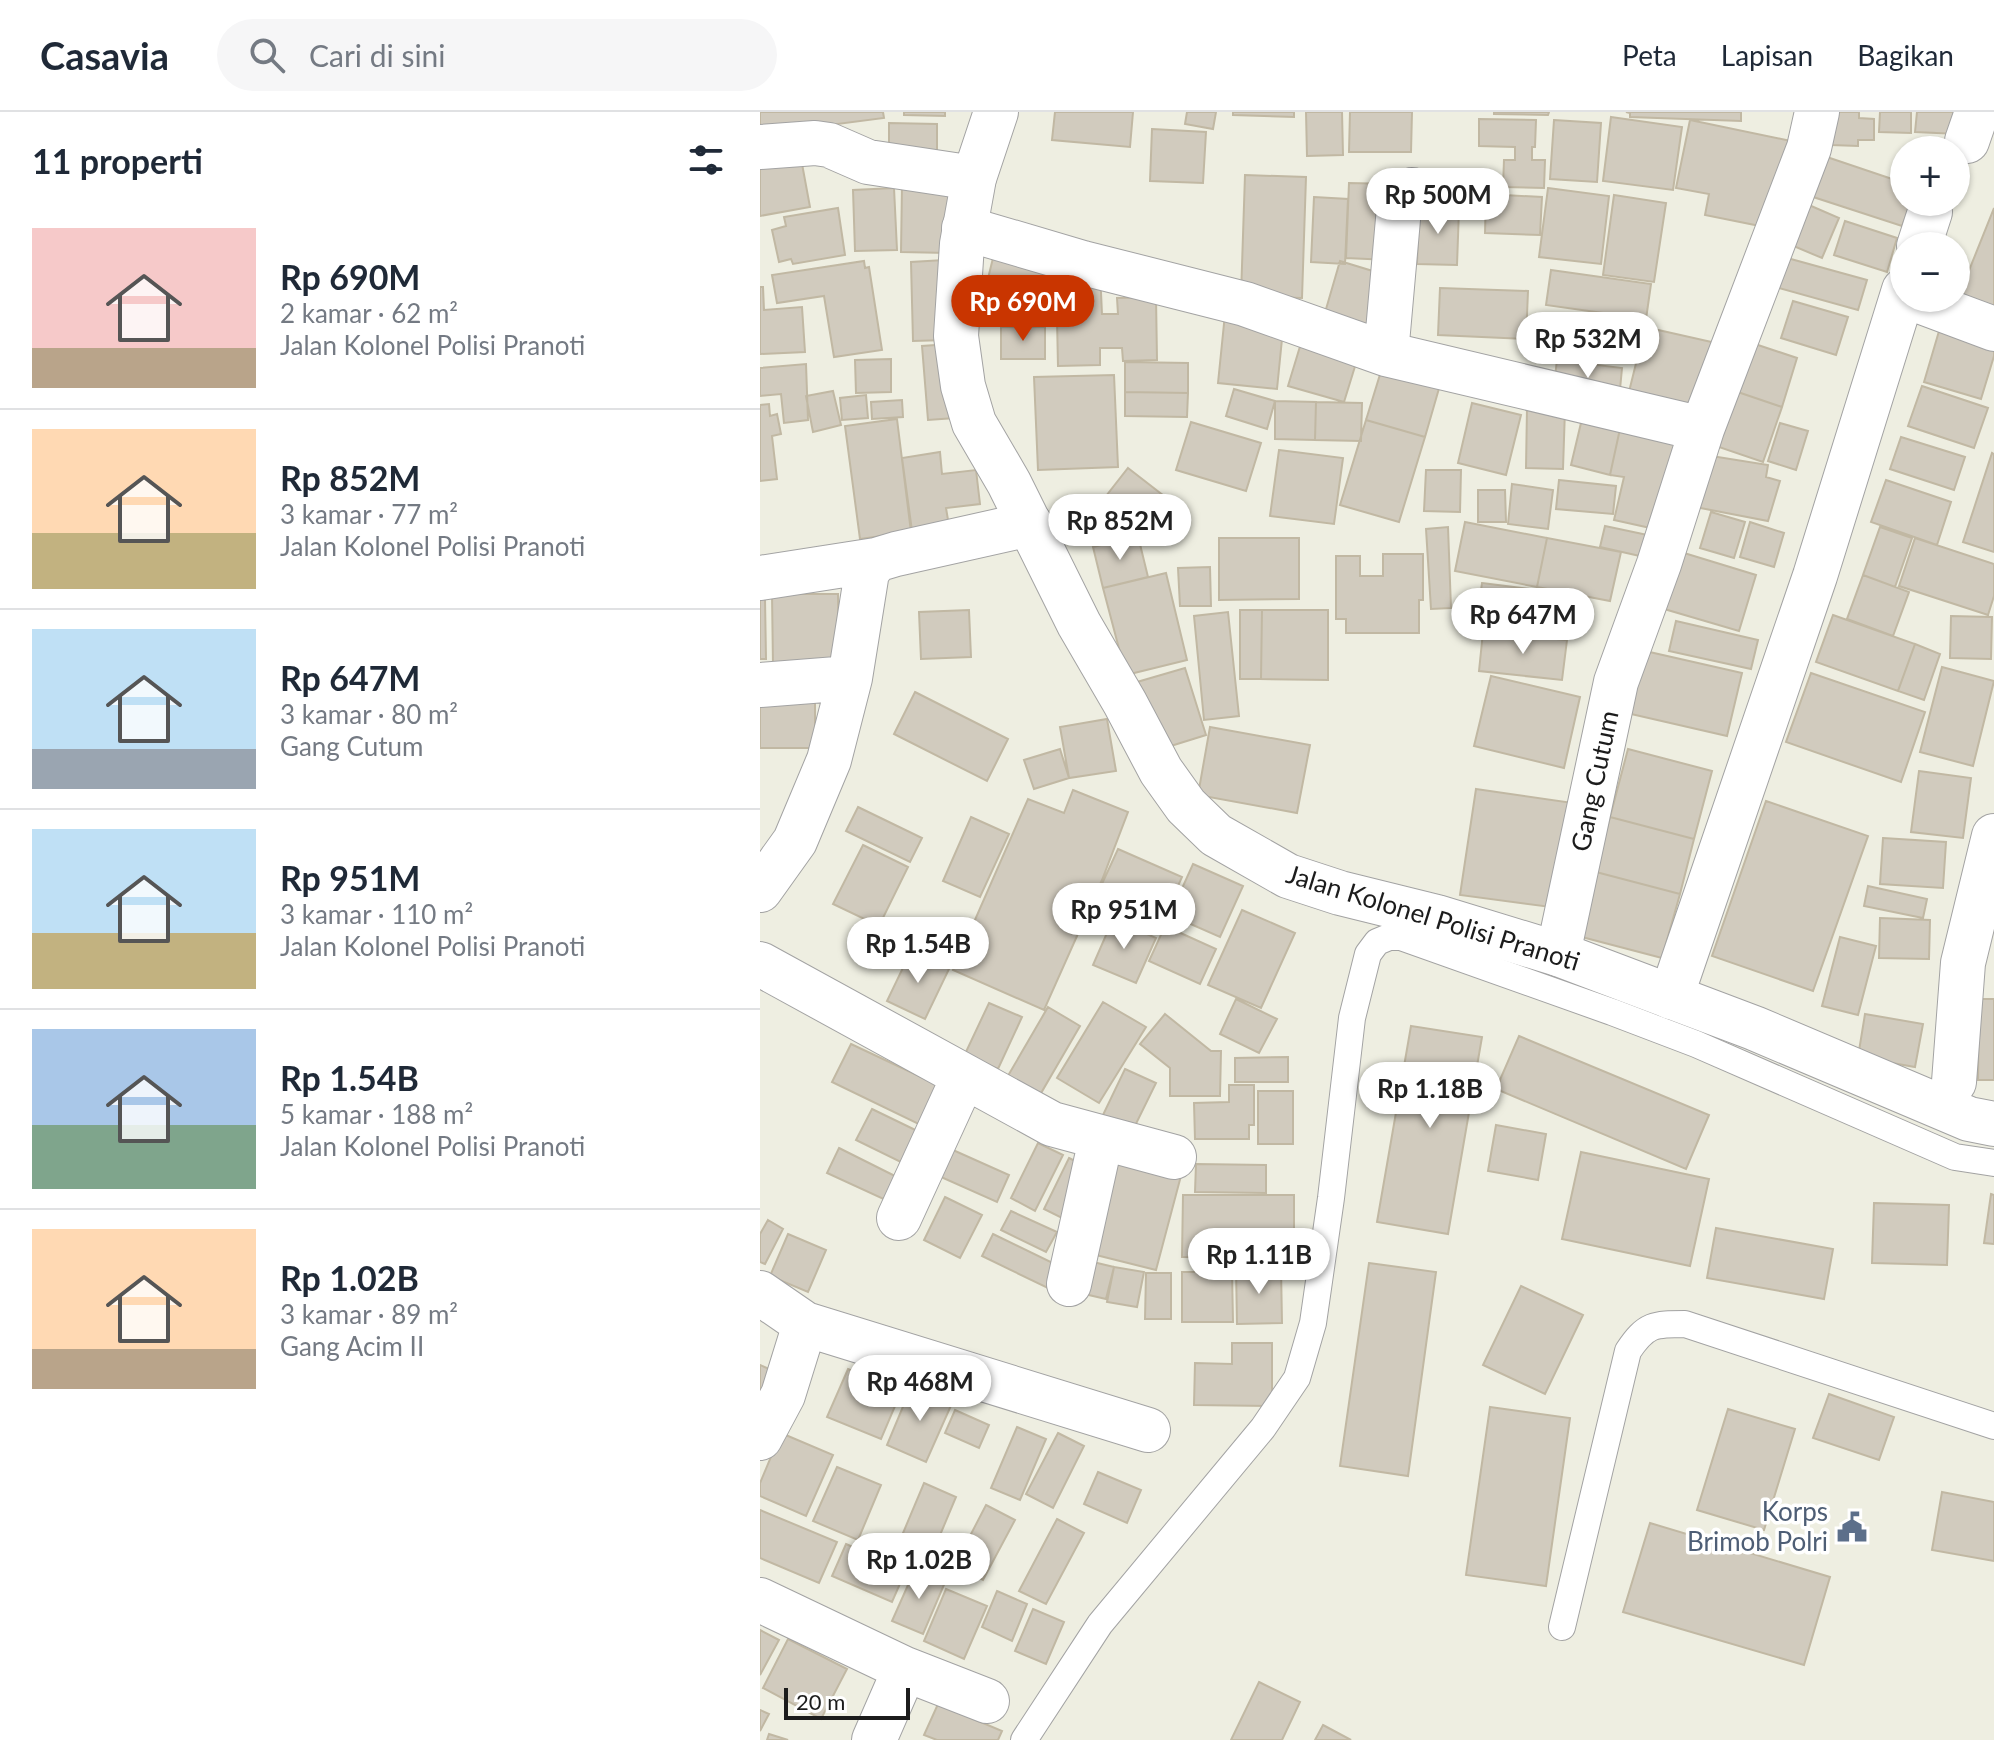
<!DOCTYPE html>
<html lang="id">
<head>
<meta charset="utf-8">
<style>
	:root { --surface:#fff; --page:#f6f6f7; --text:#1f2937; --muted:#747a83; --line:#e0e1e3; --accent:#c93500 }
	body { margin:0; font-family:Lato,sans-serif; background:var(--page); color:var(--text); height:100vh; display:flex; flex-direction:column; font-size:30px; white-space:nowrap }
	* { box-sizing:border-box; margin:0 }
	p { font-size:26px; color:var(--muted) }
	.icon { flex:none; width:44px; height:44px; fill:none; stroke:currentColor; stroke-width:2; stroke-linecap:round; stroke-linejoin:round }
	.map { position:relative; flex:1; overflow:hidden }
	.side { display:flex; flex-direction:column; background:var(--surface); width:760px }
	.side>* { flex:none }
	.fabs { position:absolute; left:1130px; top:24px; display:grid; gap:16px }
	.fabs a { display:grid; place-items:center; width:80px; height:80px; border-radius:50%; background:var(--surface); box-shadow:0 2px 6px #0004; font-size:40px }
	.scale { position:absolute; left:24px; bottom:20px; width:126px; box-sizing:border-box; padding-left:8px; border:4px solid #1c1c1c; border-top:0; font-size:22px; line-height:28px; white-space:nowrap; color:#1c1c1c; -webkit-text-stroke:6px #fff; paint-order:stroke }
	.price { position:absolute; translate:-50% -68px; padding:0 18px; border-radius:28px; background:#fff; color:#222; font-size:26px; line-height:52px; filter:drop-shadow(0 2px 4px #0008) }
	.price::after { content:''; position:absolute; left:50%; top:48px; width:24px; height:18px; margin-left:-12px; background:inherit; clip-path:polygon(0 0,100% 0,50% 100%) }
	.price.active { background:var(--accent); color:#fff }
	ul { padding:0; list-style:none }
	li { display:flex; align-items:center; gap:24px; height:200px; padding:0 32px }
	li+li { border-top:2px solid var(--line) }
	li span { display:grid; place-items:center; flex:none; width:224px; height:160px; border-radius:0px; color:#555 }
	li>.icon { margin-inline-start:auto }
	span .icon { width:96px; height:96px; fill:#fffc; stroke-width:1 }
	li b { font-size:34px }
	h2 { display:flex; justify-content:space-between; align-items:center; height:96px; padding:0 32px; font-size:34px }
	header { display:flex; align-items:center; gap:48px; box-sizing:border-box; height:112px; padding:0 40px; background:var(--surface); border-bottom:2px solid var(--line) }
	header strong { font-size:38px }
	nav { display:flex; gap:44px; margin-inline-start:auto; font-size:28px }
	.search { width:560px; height:72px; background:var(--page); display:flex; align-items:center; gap:20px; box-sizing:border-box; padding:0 28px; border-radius:44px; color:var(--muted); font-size:30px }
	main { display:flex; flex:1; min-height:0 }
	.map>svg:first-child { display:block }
	.building { fill:#d1cbbe; stroke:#c1b8a3; stroke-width:2 }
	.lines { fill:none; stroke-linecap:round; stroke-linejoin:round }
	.service-casing { stroke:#a3a3a3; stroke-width:28 }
	.minor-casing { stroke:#a3a3a3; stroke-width:46 }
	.tertiary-casing { stroke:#a3a3a3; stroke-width:46 }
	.service { stroke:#fff; stroke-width:26 }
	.minor { stroke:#fff; stroke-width:44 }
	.tertiary { stroke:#fff; stroke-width:44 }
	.labels { text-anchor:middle; stroke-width:7; stroke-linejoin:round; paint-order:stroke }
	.street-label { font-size:26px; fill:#1c1c1c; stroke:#fff }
	.service-label { font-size:26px; fill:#4e5e75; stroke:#fff; text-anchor:end }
</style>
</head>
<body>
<header>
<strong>Casavia</strong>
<div class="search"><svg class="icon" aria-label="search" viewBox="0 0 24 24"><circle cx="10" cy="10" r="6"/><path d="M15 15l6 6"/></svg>Cari di sini</div>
<nav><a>Peta</a><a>Lapisan</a><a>Bagikan</a></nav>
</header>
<main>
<section class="side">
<h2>11 properti<svg class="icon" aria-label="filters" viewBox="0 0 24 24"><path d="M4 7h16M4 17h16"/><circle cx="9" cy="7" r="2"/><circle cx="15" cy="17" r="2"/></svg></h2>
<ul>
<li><span style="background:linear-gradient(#f6c9c9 75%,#b9a48a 0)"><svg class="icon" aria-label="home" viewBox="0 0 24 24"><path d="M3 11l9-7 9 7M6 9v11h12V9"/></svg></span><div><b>Rp 690M</b><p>2 kamar · 62 m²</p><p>Jalan Kolonel Polisi Pranoti</p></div></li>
<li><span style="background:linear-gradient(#ffd9b3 65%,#c2b280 0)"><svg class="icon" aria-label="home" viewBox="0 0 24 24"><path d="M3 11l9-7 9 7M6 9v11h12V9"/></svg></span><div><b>Rp 852M</b><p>3 kamar · 77 m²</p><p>Jalan Kolonel Polisi Pranoti</p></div></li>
<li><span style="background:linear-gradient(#bfe0f5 75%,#9aa5b1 0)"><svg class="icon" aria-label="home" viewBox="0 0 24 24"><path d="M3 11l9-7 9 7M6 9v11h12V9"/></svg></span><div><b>Rp 647M</b><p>3 kamar · 80 m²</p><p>Gang Cutum</p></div></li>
<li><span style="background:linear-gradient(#bfe0f5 65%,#c2b280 0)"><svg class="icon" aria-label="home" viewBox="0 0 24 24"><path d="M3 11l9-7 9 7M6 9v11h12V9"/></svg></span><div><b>Rp 951M</b><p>3 kamar · 110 m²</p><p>Jalan Kolonel Polisi Pranoti</p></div></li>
<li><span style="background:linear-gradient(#a9c7e8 60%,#7fa58c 0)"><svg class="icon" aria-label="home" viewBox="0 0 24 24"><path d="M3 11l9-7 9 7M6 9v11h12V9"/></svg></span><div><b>Rp 1.54B</b><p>5 kamar · 188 m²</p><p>Jalan Kolonel Polisi Pranoti</p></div></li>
<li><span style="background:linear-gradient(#ffd9b3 75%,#b9a48a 0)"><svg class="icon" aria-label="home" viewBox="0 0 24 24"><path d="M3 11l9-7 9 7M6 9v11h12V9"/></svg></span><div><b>Rp 1.02B</b><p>3 kamar · 89 m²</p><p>Gang Acim II</p></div></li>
</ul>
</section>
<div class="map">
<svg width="1234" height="1628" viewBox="0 0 1234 1628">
	<rect width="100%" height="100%" fill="#eeeee1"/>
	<path class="building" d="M0,0H123L124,6L0,22Z
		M144,0H185V4L144,3Z
		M295,0H373L370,35L292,28Z
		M427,0H456L453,17L425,12Z
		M473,0H534V5L473,3Z
		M546,0H582L583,43L547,44Z
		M590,0H652L651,40H589Z
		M734,0H789L788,3L734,2Z
		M866,0H981V9L870,5V1Z
		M1072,0H1099V6L1114,7V28H1098V34L1071,33Z
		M1120,0H1151V21L1119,20Z
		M1157,0H1199L1198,22L1155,20Z
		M851,5L922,15L913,78L843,69Z
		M719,7L776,8L775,35H772V48H785L784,76L743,75L744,48H755V35L719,34Z
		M794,8L841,11L837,70L790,67Z
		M930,8L1031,29L1005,115L945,103L949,82L916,76Z
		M129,11L177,12V50H129Z
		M392,17L446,20L443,71L390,69Z
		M40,41L50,95L0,104V48Z
		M1055,41L1144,71V90H1151L1142,114L1041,81Z
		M485,63L546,65L542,186L481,184Z
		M589,71L632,72L629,148L586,146Z
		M142,74L189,75L188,141L141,140Z
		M134,76L137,138L95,139L93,78Z
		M788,76L849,84L841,152L779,145Z
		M726,82L782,85L780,123L725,121Z
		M854,83L906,91L894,170L843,163Z
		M554,85L588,87L585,152L551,150Z
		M1042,90L1079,106L1062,146L1024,130Z
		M78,96L85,143L33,152L31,147L19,150L12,118L26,114L24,105Z
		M659,96L699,97L697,153L657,152Z
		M1234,96V195L1200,181Z
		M1085,109L1137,126L1127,160L1074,143Z
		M234,142L291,157L277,213L220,199Z
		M1020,144L1107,168L1098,198L1012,174Z
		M184,148L186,228L153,229L151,150Z
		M104,149L105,156L109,155L122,238L74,245L64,184L17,191L12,163Z
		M580,149L629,164L612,219L564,204Z
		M791,158L891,172L886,207L786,193Z
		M296,159H340L342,202H358L357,186L396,185L397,248L363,249L362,236H340V253L298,254Z
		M0,175H3L4,198L42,195L45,240L0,242Z
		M680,176L768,179L766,227L678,223Z
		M1033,189L1088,205L1076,243L1021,226Z
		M465,202L524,207L517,277L458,271Z
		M777,204L854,211L851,243L775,237Z
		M1182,209L1234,224V244L1221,287L1164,270Z
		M241,215H285V247H241Z
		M885,215L956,231L936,313L865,296Z
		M545,218L601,235L584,290L528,274Z
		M983,228L1037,246L1022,295L966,276Z
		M190,232L195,306L168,308L162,234Z
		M131,247V280L96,281L95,248Z
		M797,248L862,256L859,288L793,281Z
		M365,250L428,251V281L365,280Z
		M46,252L48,308L24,311L21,282L0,284V256Z
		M622,256L680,273L665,325L606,308Z
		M354,263L358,355L278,358L274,265Z
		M1162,274L1228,296L1214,336L1148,314Z
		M966,276L1022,295L1003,350L947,331Z
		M474,277L515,289L507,317L466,304Z
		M73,279L81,313L53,320L46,284Z
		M365,280L428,281L427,305L365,304Z
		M106,283L108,306L82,308L80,286Z
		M142,288L143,305L112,307L111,290Z
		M515,289L556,290L555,328L515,327Z
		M556,290L602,291L601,329L555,328Z
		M712,291L761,303L746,363L698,351Z
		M9,292L10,304L17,302L21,322L12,324L17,367L0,369V293Z
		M825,294L863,303L850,363L811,353Z
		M767,296L805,297L803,357L766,356Z
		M863,303L927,317L904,419L854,408L864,365L850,363Z
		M137,307L151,420L100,427L85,314Z
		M606,308L665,325L639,410L580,393Z
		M431,310L501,331L486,379L416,358Z
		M1020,311L1048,319L1036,358L1008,349Z
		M1141,325L1205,345L1194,378L1130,357Z
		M519,338L583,346L574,412L510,404Z
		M180,340L182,362L216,358L220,392L186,396L189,414L152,419L142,346Z
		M1232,341L1234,342V440L1203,430Z
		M939,342L1008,353L1006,365L1020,369L1008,409L930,394Z
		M368,356L413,391L384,428L339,393Z
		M666,358H701L700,400L664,399Z
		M799,368L856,374L853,402L796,397Z
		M1126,368L1191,390L1177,433L1111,410Z
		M752,372L793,378L788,417L748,412Z
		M718,378H745L746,410H718Z
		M951,400L985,410L974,446L940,436Z
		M705,410L787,426L777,475L695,459Z
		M990,410L1024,421L1014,455L980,445Z
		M845,414L897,425L893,447L840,435Z
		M688,415L691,496L671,497L666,417Z
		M1120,415L1152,426L1135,475L1103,463Z
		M378,424L388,465L343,476L333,435Z
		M459,426H539V487L459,488Z
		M787,426L861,440L850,489L777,475Z
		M1155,426L1234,452V484L1228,503L1139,474Z
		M911,437L996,463L979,519L894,494Z
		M623,442H663V488H659V521H586V507H576V444H600V464H623Z
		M450,455L451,494H420L418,456Z
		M406,461L427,548L366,563L343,476Z
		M1103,463L1149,480L1133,524L1087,507Z
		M722,471L801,481L795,524L716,514Z
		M12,482H78L79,552L13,553Z
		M0,487H5L6,547H0Z
		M209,498L211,545L161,547L159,500Z
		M480,498H502L501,567H480Z
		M502,498H568V568L501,567Z
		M468,500L479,604L444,608L434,504Z
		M1073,503L1155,532L1138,579L1056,550Z
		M1191,504L1232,505L1231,547L1190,546Z
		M916,509L998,528L991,557L909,539Z
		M723,520L807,528L802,568L719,559Z
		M1155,532L1180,542L1164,588L1138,579Z
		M872,536L982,561L967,624L858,599Z
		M1182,555L1234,569L1213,654L1160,640Z
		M425,556L446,623L398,638L377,570Z
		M1051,561L1165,600L1141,670L1026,630Z
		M731,564L820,585L804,656L714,634Z
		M155,580L248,627L227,669L134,622Z
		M0,591H55V636H0Z
		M347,607L356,659L309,666L300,615Z
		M450,615L550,633L537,701L438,683Z
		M300,637L309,666L274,677L264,648Z
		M868,637L952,659L934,727L850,705Z
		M1159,659L1211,666L1203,726L1151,720Z
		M716,677L813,691L798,796L700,783Z
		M313,678L368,700L342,768L284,898L193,858L268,687L304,701Z
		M1006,689L1108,724L1053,879L952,844Z
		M98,695L162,726L150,750L86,719Z
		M211,705L249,722L220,785L183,769Z
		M850,705L934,727L920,782L836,760Z
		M1123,726L1186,730L1183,776L1120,772Z
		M103,733L148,755L119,814L73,792Z
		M358,737L422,765L399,816L335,787Z
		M433,752L483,774L460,825L410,803Z
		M836,760L920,782L902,846L818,824Z
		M1108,774L1167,787L1163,806L1104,794Z
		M482,798L535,821L501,896L448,873Z
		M1120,806L1170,808L1169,847L1119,846Z
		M353,807L396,826L376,871L333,853Z
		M405,814L456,837L440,872L389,849Z
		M1080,825L1116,834L1098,903L1062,894Z
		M151,839L189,857L165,907L127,889Z
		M476,887L517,907L499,941L460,922Z
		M1219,887H1234V968H1218Z
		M343,890L386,915L339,991L297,966Z
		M229,891L262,905L238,957L205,942Z
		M288,895L320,914L277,988L245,969Z
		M405,902L451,939H461L460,984H410V956L380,932Z
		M1105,902L1163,912L1155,955L1098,945Z
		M651,914L722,925L688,1122L617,1110Z
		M759,924L949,1003L926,1057L736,977Z
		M91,932L191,979L171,1018L72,970Z
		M528,945V970H475V946Z
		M365,957L396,971L372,1020L342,1005Z
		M469,973H494V1013H489V1027H435L434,991L469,990Z
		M498,979H533V1032H498Z
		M112,997L174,1027L159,1059L96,1028Z
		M736,1013L786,1022L778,1068L728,1059Z
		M278,1031L303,1043L275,1099L251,1086Z
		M184,1034L249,1063L237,1090L172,1061Z
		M79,1036L141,1067L130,1090L67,1061Z
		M349,1040L422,1060L396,1158L324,1140Z
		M821,1040L949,1067L930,1154L802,1127Z
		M309,1046L329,1056L304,1107L284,1097Z
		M436,1052L506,1053V1081L435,1080Z
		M1231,1082L1234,1083V1132L1224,1131Z
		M423,1083H534V1146L422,1145Z
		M185,1085L222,1103L200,1146L164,1128Z
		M1114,1091L1189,1093L1187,1153L1112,1151Z
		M251,1099L297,1120L286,1140L241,1118Z
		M8,1108L23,1117L5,1152L0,1150V1122Z
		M956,1116L1073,1137L1064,1187L947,1166Z
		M28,1122L66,1138L48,1180L10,1164Z
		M233,1122L303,1156L292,1178L222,1144Z
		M329,1149L354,1155L346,1187L320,1181Z
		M609,1151L676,1160L648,1364L580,1354Z
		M354,1155L384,1160L377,1195L347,1190Z
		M476,1156H521L522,1211L477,1212Z
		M422,1160H472L473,1210H422Z
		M386,1161H411V1207H385Z
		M761,1174L823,1203L785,1282L723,1253Z
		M472,1231H512V1291L509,1294L434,1293L435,1251L472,1252Z
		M0,1253L23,1263L0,1314Z
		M88,1257L141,1280L121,1327L67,1305Z
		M152,1273L193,1289L166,1350L127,1333Z
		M1069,1282L1134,1305L1119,1348L1053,1326Z
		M730,1295L810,1306L786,1474L706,1463Z
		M968,1297L1035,1317L1004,1418L937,1398Z
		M195,1298L229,1313L219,1336L185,1321Z
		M257,1315L286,1327L260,1388L231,1376Z
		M21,1321L73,1343L46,1404L0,1384V1371Z
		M298,1321L324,1334L293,1396L266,1382Z
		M77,1355L121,1373L98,1428L53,1409Z
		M338,1360L381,1378L367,1411L324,1392Z
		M164,1371L196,1385L170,1447L138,1433Z
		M1182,1380L1234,1390V1449L1172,1438Z
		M226,1393L255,1408L223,1468L195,1453Z
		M0,1398L77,1430L59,1471L0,1446Z
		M297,1407L324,1421L286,1492L259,1479Z
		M890,1411L1070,1465L1044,1553L863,1500Z
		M86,1432L146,1458L132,1490L72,1464Z
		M156,1455L186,1468L163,1522L132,1509Z
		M186,1477L227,1494L204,1547L164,1529Z
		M237,1479L267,1492L252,1529L222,1515Z
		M273,1497L304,1510L286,1552L255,1539Z
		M0,1518L19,1528L0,1563Z
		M28,1527L87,1557L61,1607L3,1576Z
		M499,1570L540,1590L522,1628H471Z
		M178,1592L242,1619L238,1628H177L164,1623Z
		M0,1598L9,1602L0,1619Z
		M563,1613L591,1628H555Z
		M9,1622L28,1628H7Z"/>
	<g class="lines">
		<g class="service-casing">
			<path id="service" d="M802,1515L868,1239C886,1212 894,1212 925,1212L1234,1314
				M264,1628L340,1512L503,1316L537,1266L553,1211L571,1086L592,906L608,842L617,830L629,825H641L852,900L936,932L1195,1045L1234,1051"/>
		</g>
		<g class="minor-casing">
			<path id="minor" d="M1207,29L1217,0
				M0,35L55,31L69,33L108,50L214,66
				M204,116L323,151L485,192L626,242L942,317
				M1159,134L1170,100
				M1151,186L1234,217
				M626,242L639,96L652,78
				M0,466L116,448
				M0,573L90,566
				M0,778L35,729L69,648L90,566L107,460L116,448L136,442L270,412
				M798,842L856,570L899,452L942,317L1049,36L1057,0
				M0,852L292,1012L414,1045
				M911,885L1055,464L1144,178
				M1194,970L1203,851L1234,724
				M139,1106L204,964
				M309,1172L341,1027
				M0,1181L45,1212L23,1283L0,1326
				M45,1212L388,1318
				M0,1488L145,1557L114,1628
				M145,1557L227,1589"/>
		</g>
		<g class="tertiary-casing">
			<path id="tertiary" d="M236,0L214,66L202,132L196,224L203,274L214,311L249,371L319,512L365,591L401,659L426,694L456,723L528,764L580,781L677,805L798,842L994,916L1209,1007L1234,1012"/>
		</g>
		<use href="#service" class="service"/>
		<use href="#minor" class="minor"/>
		<use href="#tertiary" class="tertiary"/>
	</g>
	<defs>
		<g id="civic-bare" transform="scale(2.4)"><path d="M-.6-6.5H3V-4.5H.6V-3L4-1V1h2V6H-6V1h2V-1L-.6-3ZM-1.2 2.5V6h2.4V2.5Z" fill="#5c6f8a" stroke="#fff" stroke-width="2.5" paint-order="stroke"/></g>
	</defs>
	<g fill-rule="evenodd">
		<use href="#civic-bare" x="1092" y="1415"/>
	</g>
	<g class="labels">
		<g class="street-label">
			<text transform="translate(835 669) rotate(-78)" y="9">Gang Cutum</text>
			<text transform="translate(673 806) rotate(17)" y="9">Jalan Kolonel Polisi Pranoti</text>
		</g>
		<g class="service-label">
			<text x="1068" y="1409">Korps<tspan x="1068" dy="30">Brimob Polri</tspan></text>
		</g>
	</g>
</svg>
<div class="fabs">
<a>+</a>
<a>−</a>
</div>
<div class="scale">20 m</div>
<b class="price" style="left:678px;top:124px">Rp 500M</b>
<b class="price active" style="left:263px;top:231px">Rp 690M</b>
<b class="price" style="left:828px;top:268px">Rp 532M</b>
<b class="price" style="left:360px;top:450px">Rp 852M</b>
<b class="price" style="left:763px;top:544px">Rp 647M</b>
<b class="price" style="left:364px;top:839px">Rp 951M</b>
<b class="price" style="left:158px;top:873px">Rp 1.54B</b>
<b class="price" style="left:670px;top:1018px">Rp 1.18B</b>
<b class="price" style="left:499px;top:1184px">Rp 1.11B</b>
<b class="price" style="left:160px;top:1311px">Rp 468M</b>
<b class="price" style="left:159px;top:1489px">Rp 1.02B</b>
</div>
</main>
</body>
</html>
